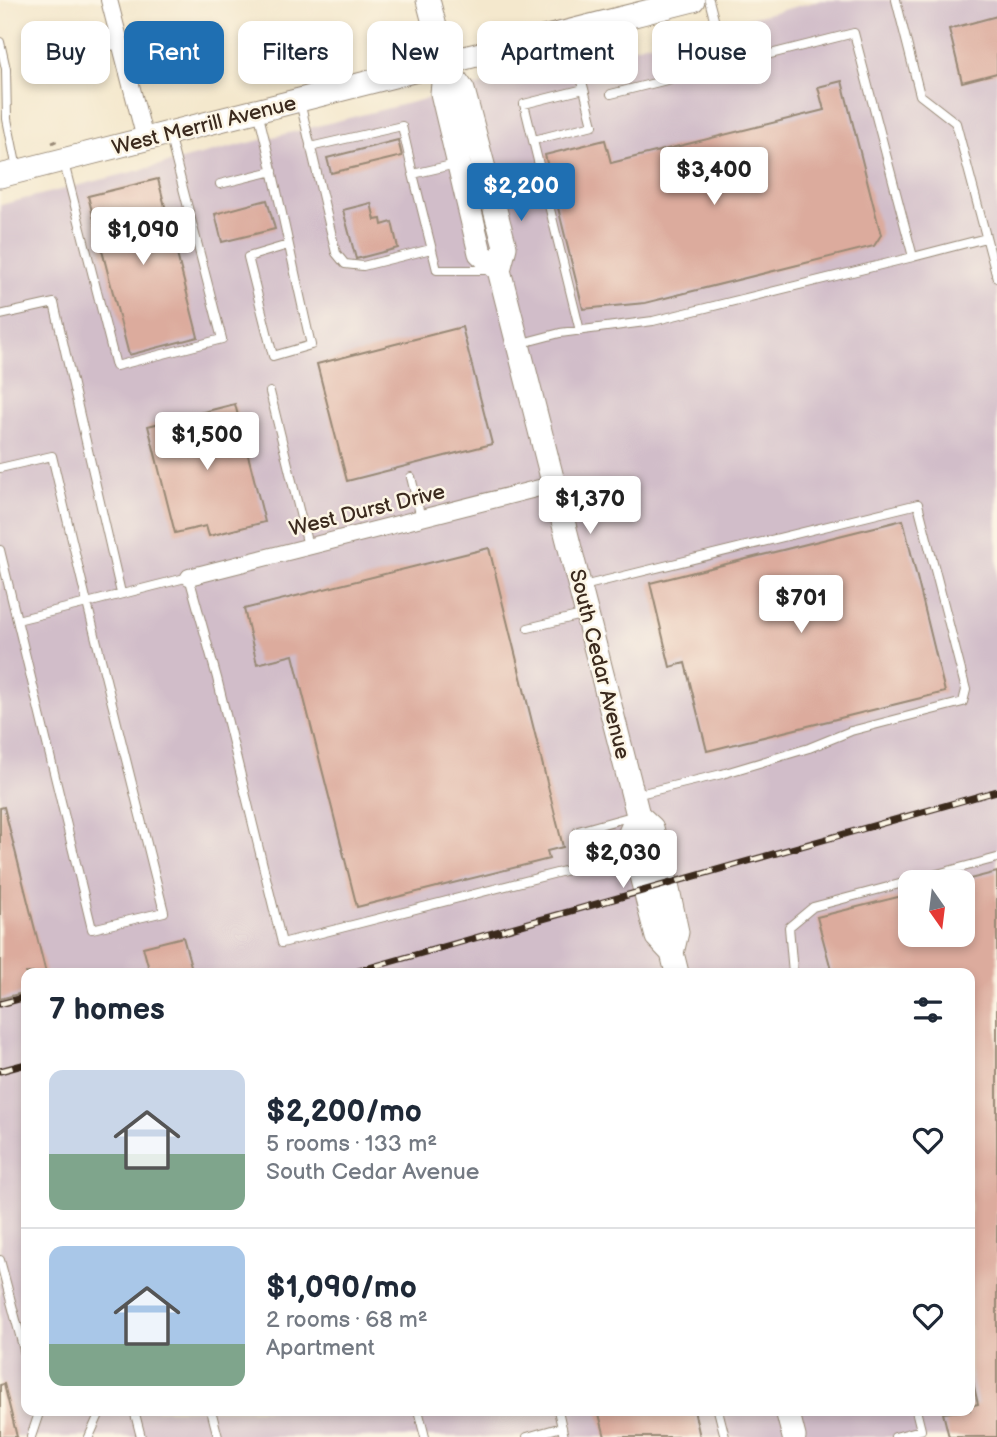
<!DOCTYPE html>
<html lang="en">
<head>
<meta charset="utf-8">
<style>
	:root { --surface:#fff; --page:#f2f2f3; --text:#1f2937; --muted:#747a83; --line:#e0e1e3; --accent:#1f6fb2 }
	body { margin:0; font-family:"Balsamiq Sans",sans-serif; background:var(--page); color:var(--text); height:100vh; display:flex; flex-direction:column; font-size:26px; white-space:nowrap }
	* { box-sizing:border-box; margin:0 }
	p { font-size:23px; color:var(--muted) }
	.icon { flex:none; width:38px; height:38px; fill:none; stroke:currentColor; stroke-width:2; stroke-linecap:round; stroke-linejoin:round }
	.map { position:relative; flex:1; overflow:hidden }
	.sheet { position:absolute; left:21px; top:968px; width:954px; height:448px; display:flex; flex-direction:column; background:var(--surface); border-radius:14px; box-shadow:0 4px 10px #0003 }
	.sheet>* { flex:none }
	.hud { position:absolute; left:21px; top:21px; width:956px; height:63px; display:flex; gap:14px }
	.needle { width:46px; rotate:166deg }
	.controls { position:absolute; left:898px; top:870px; display:grid; gap:14px }
	.controls a { display:grid; place-items:center; width:77px; height:77px; border-radius:14px; background:var(--surface); box-shadow:0 4px 10px #0003; font-size:35px }
	.price { position:absolute; translate:-50% -60px; padding:0 16px; border-radius:7px; background:#fff; color:#222; font-size:23px; line-height:46px; filter:drop-shadow(0 2px 4px #0008) }
	.price::after { content:''; position:absolute; left:50%; top:42px; width:21px; height:16px; margin-left:-10px; background:inherit; clip-path:polygon(0 0,100% 0,50% 100%) }
	.price.on { background:var(--accent); color:#fff }
	ul { padding:0; list-style:none }
	li { display:flex; align-items:center; gap:21px; height:175px; padding:0 28px }
	li+li { border-top:2px solid var(--line) }
	li span { display:grid; place-items:center; flex:none; width:196px; height:140px; border-radius:14px; color:#555 }
	li>.icon { margin-inline-start:auto }
	span .icon { width:84px; height:84px; fill:#fffc; stroke-width:1 }
	li b { font-size:30px }
	h2 { display:flex; justify-content:space-between; align-items:center; height:84px; padding:0 28px; font-size:30px }
	.tag { padding:0 24px; border-radius:14px; background:var(--surface); box-shadow:0 4px 10px #0003; font-size:24px; line-height:63px }
	.tag.on { background:var(--accent); color:#fff }
	.map>svg:first-child { display:block }
	.industrial { fill:#d1bdc9; fill-rule:evenodd }
	.building { fill:#dcab9d }
	.lines { fill:none; stroke-linecap:round; stroke-linejoin:round }
	.lane-casing { stroke:#988976; stroke-width:10 }
	.street-casing { stroke:#988976; stroke-width:18 }
	.secondary-casing { stroke:#988976; stroke-width:25 }
	.path { stroke:#988976; stroke-width:2.5; stroke-dasharray:5 5; stroke-linecap:butt }
	.lane { stroke:#fff; stroke-width:8 }
	.street { stroke:#fff; stroke-width:16 }
	.secondary { stroke:#fff; stroke-width:23 }
	.rail-casing { stroke:#3b2a1e; stroke-width:7 }
	.rail { stroke:#fcf5e5; stroke-width:4.5; stroke-dasharray:13; stroke-linecap:butt }
	.labels { text-anchor:middle; stroke-width:5; stroke-linejoin:round; paint-order:stroke }
	.street-label { font-size:21px; fill:#3b2a1e; stroke:#fcf5e5 }
</style>
</head>
<body>
<div class="map">
<svg width="997" height="1437" viewBox="0 0 997 1437">
	<rect width="100%" height="100%" fill="#fcf5e5"/>
	<filter id="ink" filterUnits="userSpaceOnUse"><feTurbulence type="fractalNoise" baseFrequency=".0143" numOctaves="2"/><feDisplacementMap in="SourceGraphic" scale="14" xChannelSelector="R" yChannelSelector="G"/><feConvolveMatrix kernelMatrix="1 2 1 2 8 2 1 2 1" color-interpolation-filters="sRGB"/></filter>
	<filter id="wash" filterUnits="userSpaceOnUse"><feTurbulence type="fractalNoise" baseFrequency=".00686" numOctaves="4" result="noise"/><feDisplacementMap in="SourceGraphic" scale="28" xChannelSelector="R" yChannelSelector="G"/><feGaussianBlur stdDeviation="1.57" result="paint"/><feColorMatrix in="noise" values="0 0 0 0 0 0 0 0 0 0 0 0 0 0 0 0 0 1.4 0 .05"/><feComposite in="paint" operator="in"/></filter>
	<g filter="url(#wash)">
		<rect width="100%" height="100%" fill="#f4e8cd"/>
		<path class="industrial" d="M822,0H997V1437H0V205ZM910,882H962V934H910ZM26,973H970V1410H26Z"/>
		<g id="blocks">
			<path class="building" d="M997,16V73L962,82L949,29Z
				M842,81L881,235L874,246L645,303L583,309L545,155L605,140L611,163L824,110L818,87Z
				M398,140L402,156L331,173L327,158Z
				M158,179L198,337L129,355L88,196Z
				M267,200L275,229L222,242L215,214Z
				M371,203L375,220L381,219L382,225L392,222L398,248L356,259L343,210Z
				M462,327L492,444L347,481L317,364Z
				M235,404L265,522L209,536L206,526L175,533L148,426Z
				M903,520L945,692L707,751L685,663L670,667L650,583Z
				M489,548L563,847L547,851L549,859L357,907L293,655L257,664L244,609Z
				M4,807L46,973H26V992L0,999V808Z
				M997,872V1437H949L943,1413L970,1410V1406L978,1404L970,1369V973H832L817,917L910,894V934H962V881Z
				M183,937L193,973H150L143,947Z
				M4,1384L17,1437H0V1385Z
				M598,1410H694L700,1437H605Z"/>
		</g>
	</g>
	<g filter="url(#ink)">
		<use href="#blocks" fill-opacity="0" stroke="#988976" stroke-width="2"/>
		<g class="lines">
			<g class="lane-casing">
				<path id="lane" d="M709,0L726,65
					M896,0L920,95L956,123L997,278
					M569,33L584,89L524,104L580,331
					M0,42L6,69L7,119L17,169
					M300,102L336,253L345,264L363,266L431,249
					M258,112C278,189 293,267 311,345L273,356L248,257L288,245
					M534,140L593,125L584,89
					M310,147L402,126L413,174
					M64,163L116,366L222,339L169,134
					M456,164L413,174L437,270H492
					M220,184L273,171
					M913,257L986,238
					M0,315L54,303L121,593
					M522,343L560,333L653,321L913,257L854,33L611,94
					M270,392L308,546
					M0,468L52,456L87,603L17,620
					M411,477L421,518
					M0,550L92,929L164,912L87,603L189,577L217,678L282,943L588,865L578,831L632,816
					M583,586L918,504L966,690L963,702L851,731L809,748L722,774L635,795
					M528,628L586,614
					M793,973L789,927L813,907L997,858
					M0,1260L26,1358
					M134,1410L141,1437
					M211,1410L218,1437
					M418,1410L425,1437
					M558,1410L564,1437
					M718,1410L725,1437
					M31,1437L38,1416V1410
					M89,1437L101,1410
					M527,1437L562,1427
					M895,1437L921,1430L916,1410"/>
			</g>
			<g class="street-casing">
				<path id="street" d="M109,0L145,139
					M39,58L119,40
					M189,577L555,484"/>
			</g>
			<g class="secondary-casing">
				<path id="secondary" d="M428,0L445,65L463,90L505,247L499,270L638,815L652,828L667,885L677,932L672,953L677,973
					M445,65L442,93L480,253L499,270
					M0,176L693,0
					M638,815L630,833L657,937L672,953
					M787,1410L794,1437"/>
			</g>
			<path class="path" d="M52,143L61,139"/>
			<use href="#lane" class="lane"/>
			<use href="#street" class="street"/>
			<use href="#secondary" class="secondary"/>
			<g class="rail-casing">
				<path id="rail" d="M351,973L997,791
					M0,1004L26,997
					M0,1071L26,1064"/>
			</g>
			<use href="#rail" class="rail"/>
		</g>
	</g>
	<g class="labels">
		<g class="street-label">
			<text transform="translate(204 125) rotate(-14)" y="7">West Merrill Avenue</text>
			<text transform="translate(367 510) rotate(-14)" y="7">West Durst Drive</text>
			<text transform="translate(600 664) rotate(76)" y="7">South Cedar Avenue</text>
		</g>
	</g>
</svg>
<div class="controls">
<a><svg class="needle" viewBox="-14 -14 28 28"><path d="M0-13l5 13h-10z" fill="#e53935"/><path d="M0 13l5-13h-10z" fill="#747a83"/></svg></a>
</div>
<b class="price" style="left:714px;top:207px">$3,400</b>
<b class="price on" style="left:521px;top:223px">$2,200</b>
<b class="price" style="left:143px;top:267px">$1,090</b>
<b class="price" style="left:207px;top:472px">$1,500</b>
<b class="price" style="left:590px;top:536px">$1,370</b>
<b class="price" style="left:801px;top:635px">$701</b>
<b class="price" style="left:623px;top:890px">$2,030</b>
<div class="hud">
<a class="tag">Buy</a>
<a class="tag on">Rent</a>
<a class="tag">Filters</a>
<a class="tag">New</a>
<a class="tag">Apartment</a>
<a class="tag">House</a>
</div>
<section class="sheet">
<h2>7 homes<svg class="icon" aria-label="filters" viewBox="0 0 24 24"><path d="M4 7h16M4 17h16"/><circle cx="9" cy="7" r="2"/><circle cx="15" cy="17" r="2"/></svg></h2>
<ul>
<li><span style="background:linear-gradient(#c9d6e8 60%,#7fa58c 0)"><svg class="icon" aria-label="home" viewBox="0 0 24 24"><path d="M3 11l9-7 9 7M6 9v11h12V9"/></svg></span><div><b>$2,200/mo</b><p>5 rooms · 133 m²</p><p>South Cedar Avenue</p></div><svg class="icon" aria-label="heart" viewBox="0 0 24 24"><path d="M12 20l-8-8c-3-5 5-10 8-4 3-6 11-1 8 4z"/></svg></li>
<li><span style="background:linear-gradient(#a9c7e8 70%,#7fa58c 0)"><svg class="icon" aria-label="home" viewBox="0 0 24 24"><path d="M3 11l9-7 9 7M6 9v11h12V9"/></svg></span><div><b>$1,090/mo</b><p>2 rooms · 68 m²</p><p>Apartment</p></div><svg class="icon" aria-label="heart" viewBox="0 0 24 24"><path d="M12 20l-8-8c-3-5 5-10 8-4 3-6 11-1 8 4z"/></svg></li>
</ul>
</section>
</div>
</body>
</html>
